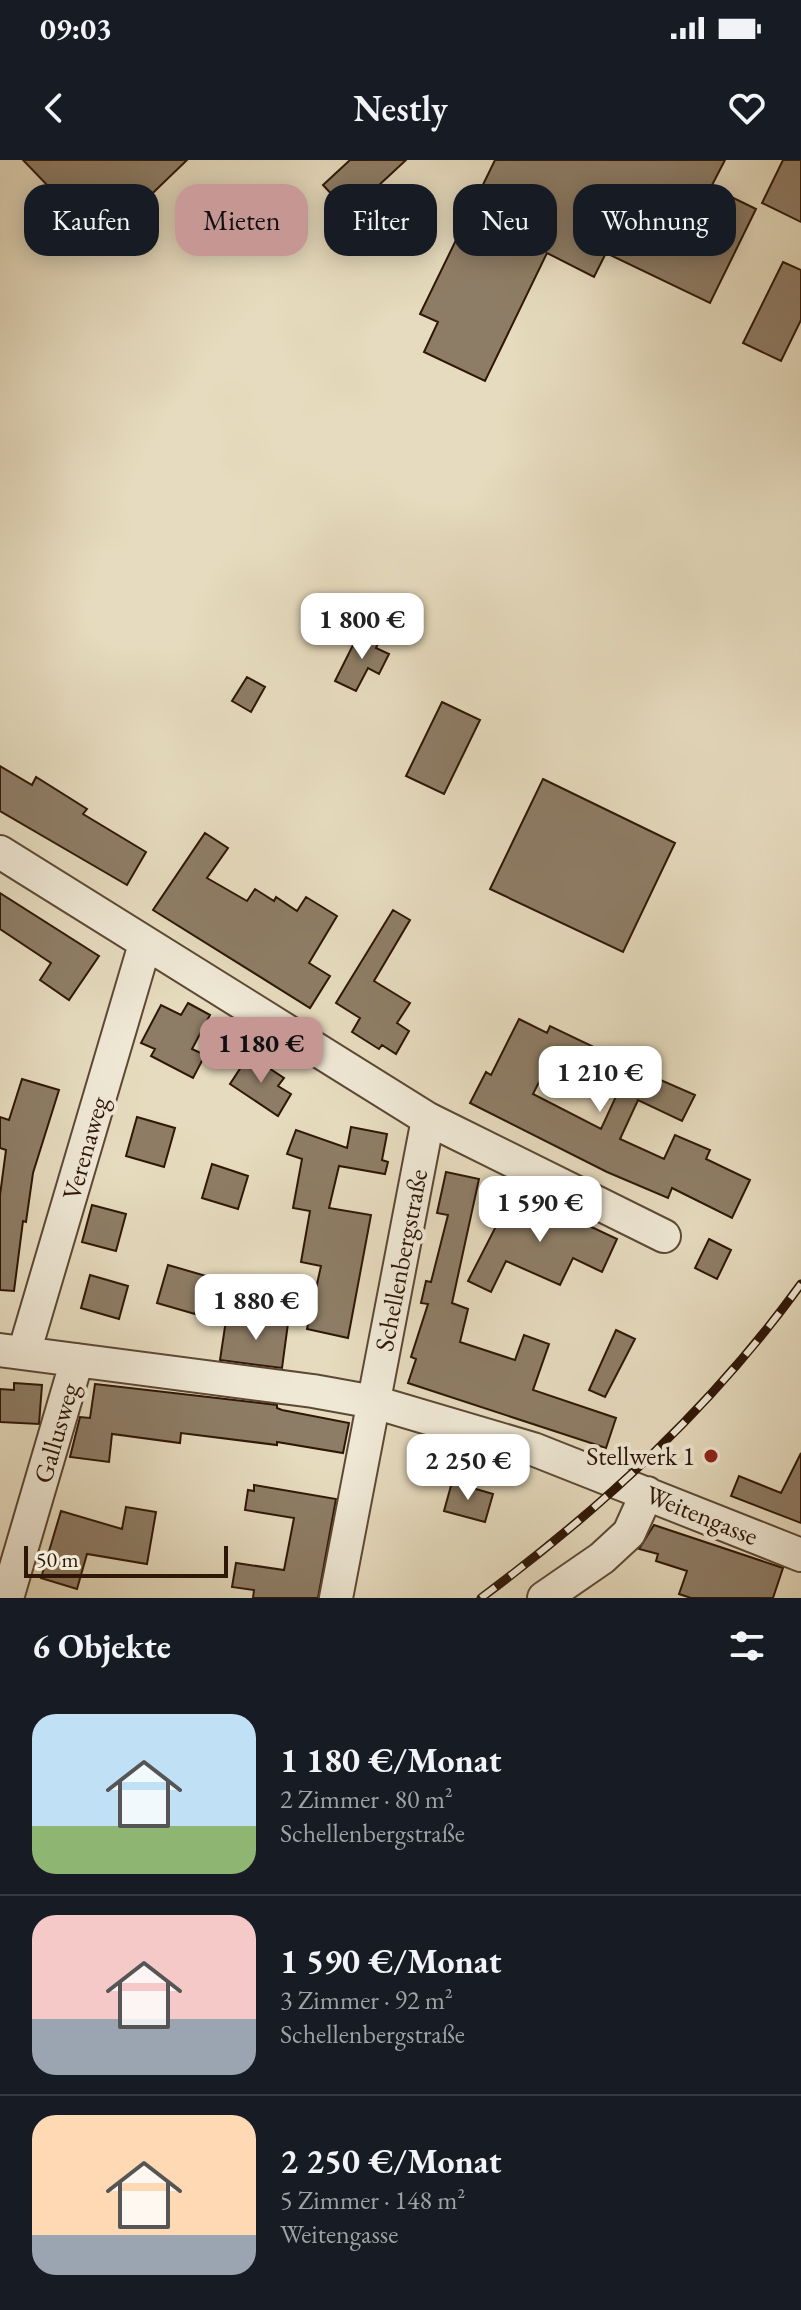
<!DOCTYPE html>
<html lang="de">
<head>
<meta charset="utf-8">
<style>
	:root { --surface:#171b24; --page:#20242c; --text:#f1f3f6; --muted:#9ea1a6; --line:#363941; --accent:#c59692 }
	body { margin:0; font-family:"EB Garamond",serif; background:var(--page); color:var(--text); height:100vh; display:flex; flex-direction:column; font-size:30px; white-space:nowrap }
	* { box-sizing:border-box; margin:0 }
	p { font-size:26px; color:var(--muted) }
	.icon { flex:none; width:44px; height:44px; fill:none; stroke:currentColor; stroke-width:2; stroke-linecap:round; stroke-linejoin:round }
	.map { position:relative; height:1438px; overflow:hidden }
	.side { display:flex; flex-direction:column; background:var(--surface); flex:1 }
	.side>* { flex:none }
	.hud { position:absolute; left:24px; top:24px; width:754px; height:72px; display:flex; gap:16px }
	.scale { position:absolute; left:24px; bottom:20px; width:204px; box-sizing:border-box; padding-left:8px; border:4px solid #2f1707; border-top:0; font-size:22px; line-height:28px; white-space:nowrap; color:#2f1707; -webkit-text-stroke:6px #efe8d5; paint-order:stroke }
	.price { position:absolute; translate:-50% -68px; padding:0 18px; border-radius:16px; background:#fff; color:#222; font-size:26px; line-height:52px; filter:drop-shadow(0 2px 4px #0008) }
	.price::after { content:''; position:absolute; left:50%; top:48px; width:24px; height:18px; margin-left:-12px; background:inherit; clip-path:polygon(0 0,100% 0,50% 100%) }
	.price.selected { background:var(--accent); color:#111 }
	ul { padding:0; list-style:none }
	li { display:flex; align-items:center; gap:24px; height:200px; padding:0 32px }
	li+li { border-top:2px solid var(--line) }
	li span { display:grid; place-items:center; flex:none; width:224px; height:160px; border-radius:24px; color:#555 }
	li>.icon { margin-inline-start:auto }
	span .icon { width:96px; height:96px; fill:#fffc; stroke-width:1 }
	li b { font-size:34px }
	h2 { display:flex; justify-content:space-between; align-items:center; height:96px; padding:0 32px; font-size:34px }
	.pill { padding:0 28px; border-radius:24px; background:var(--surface); box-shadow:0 4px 20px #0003; font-size:28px; line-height:72px }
	.pill.selected { background:var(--accent); color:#111 }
	.status { display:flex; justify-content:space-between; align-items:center; height:56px; padding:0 40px; background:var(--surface); direction:ltr }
	.status svg { height:22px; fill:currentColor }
	header { display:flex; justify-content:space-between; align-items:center; height:104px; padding:0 32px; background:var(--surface); font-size:36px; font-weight:600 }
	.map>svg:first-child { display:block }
	.building { fill:#8e7d66; stroke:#2f1707; stroke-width:2; fill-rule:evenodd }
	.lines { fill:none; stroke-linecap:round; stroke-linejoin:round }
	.minor-casing { stroke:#5d4835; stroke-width:36 }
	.minor { stroke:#efe8d5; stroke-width:32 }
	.rail-casing { stroke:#2f1707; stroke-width:9 }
	.rail { stroke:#efe8d5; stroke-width:6; stroke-dasharray:18; stroke-linecap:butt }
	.poi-dot { fill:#8f2418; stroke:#efe8d5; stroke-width:3 }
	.labels { text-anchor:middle; stroke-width:8; stroke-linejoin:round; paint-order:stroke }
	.street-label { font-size:26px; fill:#2f1707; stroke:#efe8d5 }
	.poi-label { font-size:26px; fill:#2f1707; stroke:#efe8d5; text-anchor:end }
</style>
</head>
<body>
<div class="status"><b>09:03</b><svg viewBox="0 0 49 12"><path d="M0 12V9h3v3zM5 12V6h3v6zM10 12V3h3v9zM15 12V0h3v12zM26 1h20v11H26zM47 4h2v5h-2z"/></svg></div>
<header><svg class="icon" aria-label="back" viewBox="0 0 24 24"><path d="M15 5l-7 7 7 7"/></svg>Nestly<svg class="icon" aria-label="heart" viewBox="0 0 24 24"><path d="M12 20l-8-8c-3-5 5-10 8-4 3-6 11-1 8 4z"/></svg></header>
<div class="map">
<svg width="801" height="1438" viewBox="0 0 801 1438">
	<rect width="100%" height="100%" fill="#e6dbbe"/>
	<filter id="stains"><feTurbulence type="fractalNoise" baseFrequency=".0025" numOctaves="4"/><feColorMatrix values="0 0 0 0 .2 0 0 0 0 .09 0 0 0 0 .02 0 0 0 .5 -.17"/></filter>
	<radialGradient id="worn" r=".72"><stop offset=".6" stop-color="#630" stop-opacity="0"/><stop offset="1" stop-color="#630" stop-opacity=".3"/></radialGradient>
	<path class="building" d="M23,0H187L102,82Z
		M350,0H406L349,53L323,25Z
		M495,0H725L711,27L756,49L710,143L606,93L594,117L547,93L485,221L424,192L438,162L420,154Z
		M783,0H801V62L762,43Z
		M783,102L801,110V160L781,201L743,183Z
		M361,469L380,479L376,488L389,494L379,514L368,508L356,531L335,521Z
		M247,517L265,527L251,552L232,541Z
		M442,542L480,560L444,634L406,616Z
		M0,606L32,625L36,617L87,649L83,654L146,692L127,725L0,651Z
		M543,619L675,683L623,792L490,729Z
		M205,673L228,688L207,718L247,741L255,729L274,741L276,737L297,751L306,737L337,756L309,803L330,816L310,848L153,750Z
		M0,733L99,796L69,840L40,820L51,803L0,769Z
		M393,750L410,760L374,821L410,843L397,863L409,871L396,894L382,885L379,889L352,872L360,858L336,843Z
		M188,843L210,855L192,889L205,895L193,918L151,896L155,889L141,883L161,845L181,855Z
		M519,859L547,873L550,866L619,899L617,901L695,935L682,961L638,940L620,979L664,999L675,975L710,990L706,999L750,1020L732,1058L672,1028L668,1038L607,1012L470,943L486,912L491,915ZM551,898L619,930L601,969L533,934Z
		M249,895L284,918L278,926L291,934L278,956L230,924Z
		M22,919L59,930L33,1013L26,1062L23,1061L14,1131L0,1130V1035L6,990L0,988V957L9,960Z
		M137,957L175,968L164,1007L126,996Z
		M351,967L387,974L382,1000L388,1002L385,1014L339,1006L329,1048L371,1055L348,1178L307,1169L321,1106L301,1102L310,1051L293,1048L302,999L287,994L296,970L347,988Z
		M212,1004L248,1016L238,1049L202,1038Z
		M446,1012L479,1019L452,1143L468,1149L460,1182L515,1200L524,1175L549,1184L533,1230L616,1258L606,1288L408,1223L416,1199L411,1197L428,1144L421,1143L426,1121L431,1122L448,1055L437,1053Z
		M513,1033L560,1057L562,1053L617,1079L602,1112L573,1098L560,1125L506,1101L491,1132L468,1121Z
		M92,1045L126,1054L116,1091L82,1082Z
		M709,1079L731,1090L717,1119L695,1108Z
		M168,1105L206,1116L195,1154L157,1143Z
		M90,1115L128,1126L119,1159L81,1148Z
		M268,1153L289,1156L282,1208L220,1200L226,1160L267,1165Z
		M616,1170L635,1179L605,1237L589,1230Z
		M14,1223L42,1225L39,1264L0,1262V1229L14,1230Z
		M95,1224L277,1245V1248L282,1250L349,1263L343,1293L277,1282V1285L181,1273L180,1283L112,1274L109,1302L70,1297L80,1257L90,1258Z
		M801,1293V1363L731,1336L739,1316L781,1333Z
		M452,1322L493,1334L485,1362L444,1351Z
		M254,1325L336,1339L318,1438H253L254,1430L232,1427L236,1403L284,1410L294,1358L245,1350L248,1330L254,1331Z
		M126,1347L156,1352L147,1404L87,1394L77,1429L41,1418L61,1351L122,1369Z
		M654,1365L783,1408L773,1438H691L679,1434L687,1411L656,1401L658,1394L639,1389Z"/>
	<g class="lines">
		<g class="minor-casing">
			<path id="minor" d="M0,692L428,959L664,1076
				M0,1190L313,1231L374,1242L533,1289L801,1395
				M24,1193L145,784
				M7,1438L77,1200
				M336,1438L428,959
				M544,1438L602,1398L629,1373L647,1333"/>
		</g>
		<use href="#minor" class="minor"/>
		<g class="rail-casing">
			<path id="rail" d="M481,1438C602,1348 712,1247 801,1124"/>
		</g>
		<use href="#rail" class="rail"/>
	</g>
	<circle class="poi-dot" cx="711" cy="1296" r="8"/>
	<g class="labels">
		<g class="street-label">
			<text transform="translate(85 988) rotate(-74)" y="9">Verenaweg</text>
			<text transform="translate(401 1100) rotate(-79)" y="9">Schellenbergstraße</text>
			<text transform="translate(56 1273) rotate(-74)" y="9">Gallusweg</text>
			<text transform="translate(702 1355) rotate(22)" y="9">Weitengasse</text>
		</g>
		<g class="poi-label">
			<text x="695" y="1305">Stellwerk 1</text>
		</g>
	</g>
	<rect width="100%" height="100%" filter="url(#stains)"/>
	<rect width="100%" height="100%" fill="url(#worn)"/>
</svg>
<div class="scale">50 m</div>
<b class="price" style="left:362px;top:501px">1 800 €</b>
<b class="price selected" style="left:261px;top:925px">1 180 €</b>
<b class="price" style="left:600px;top:954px">1 210 €</b>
<b class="price" style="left:540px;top:1084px">1 590 €</b>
<b class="price" style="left:256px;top:1182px">1 880 €</b>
<b class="price" style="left:468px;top:1342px">2 250 €</b>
<div class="hud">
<a class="pill">Kaufen</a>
<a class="pill selected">Mieten</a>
<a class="pill">Filter</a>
<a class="pill">Neu</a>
<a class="pill">Wohnung</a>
</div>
</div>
<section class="side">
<h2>6 Objekte<svg class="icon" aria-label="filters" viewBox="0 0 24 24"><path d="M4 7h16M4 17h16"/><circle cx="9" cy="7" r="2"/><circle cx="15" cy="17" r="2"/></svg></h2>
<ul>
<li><span style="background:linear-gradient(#bfe0f5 70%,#8fb573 0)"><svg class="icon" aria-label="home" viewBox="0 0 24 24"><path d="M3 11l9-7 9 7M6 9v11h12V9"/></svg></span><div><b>1 180 €/Monat</b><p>2 Zimmer · 80 m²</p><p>Schellenbergstraße</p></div></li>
<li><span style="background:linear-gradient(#f6c9c9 65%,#9aa5b1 0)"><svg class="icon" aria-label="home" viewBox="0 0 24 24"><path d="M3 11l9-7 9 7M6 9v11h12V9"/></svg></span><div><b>1 590 €/Monat</b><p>3 Zimmer · 92 m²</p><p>Schellenbergstraße</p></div></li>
<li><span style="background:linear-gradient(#ffd9b3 75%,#9aa5b1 0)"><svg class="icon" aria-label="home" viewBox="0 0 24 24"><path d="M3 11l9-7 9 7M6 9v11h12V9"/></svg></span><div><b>2 250 €/Monat</b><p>5 Zimmer · 148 m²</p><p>Weitengasse</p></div></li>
</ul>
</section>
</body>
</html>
